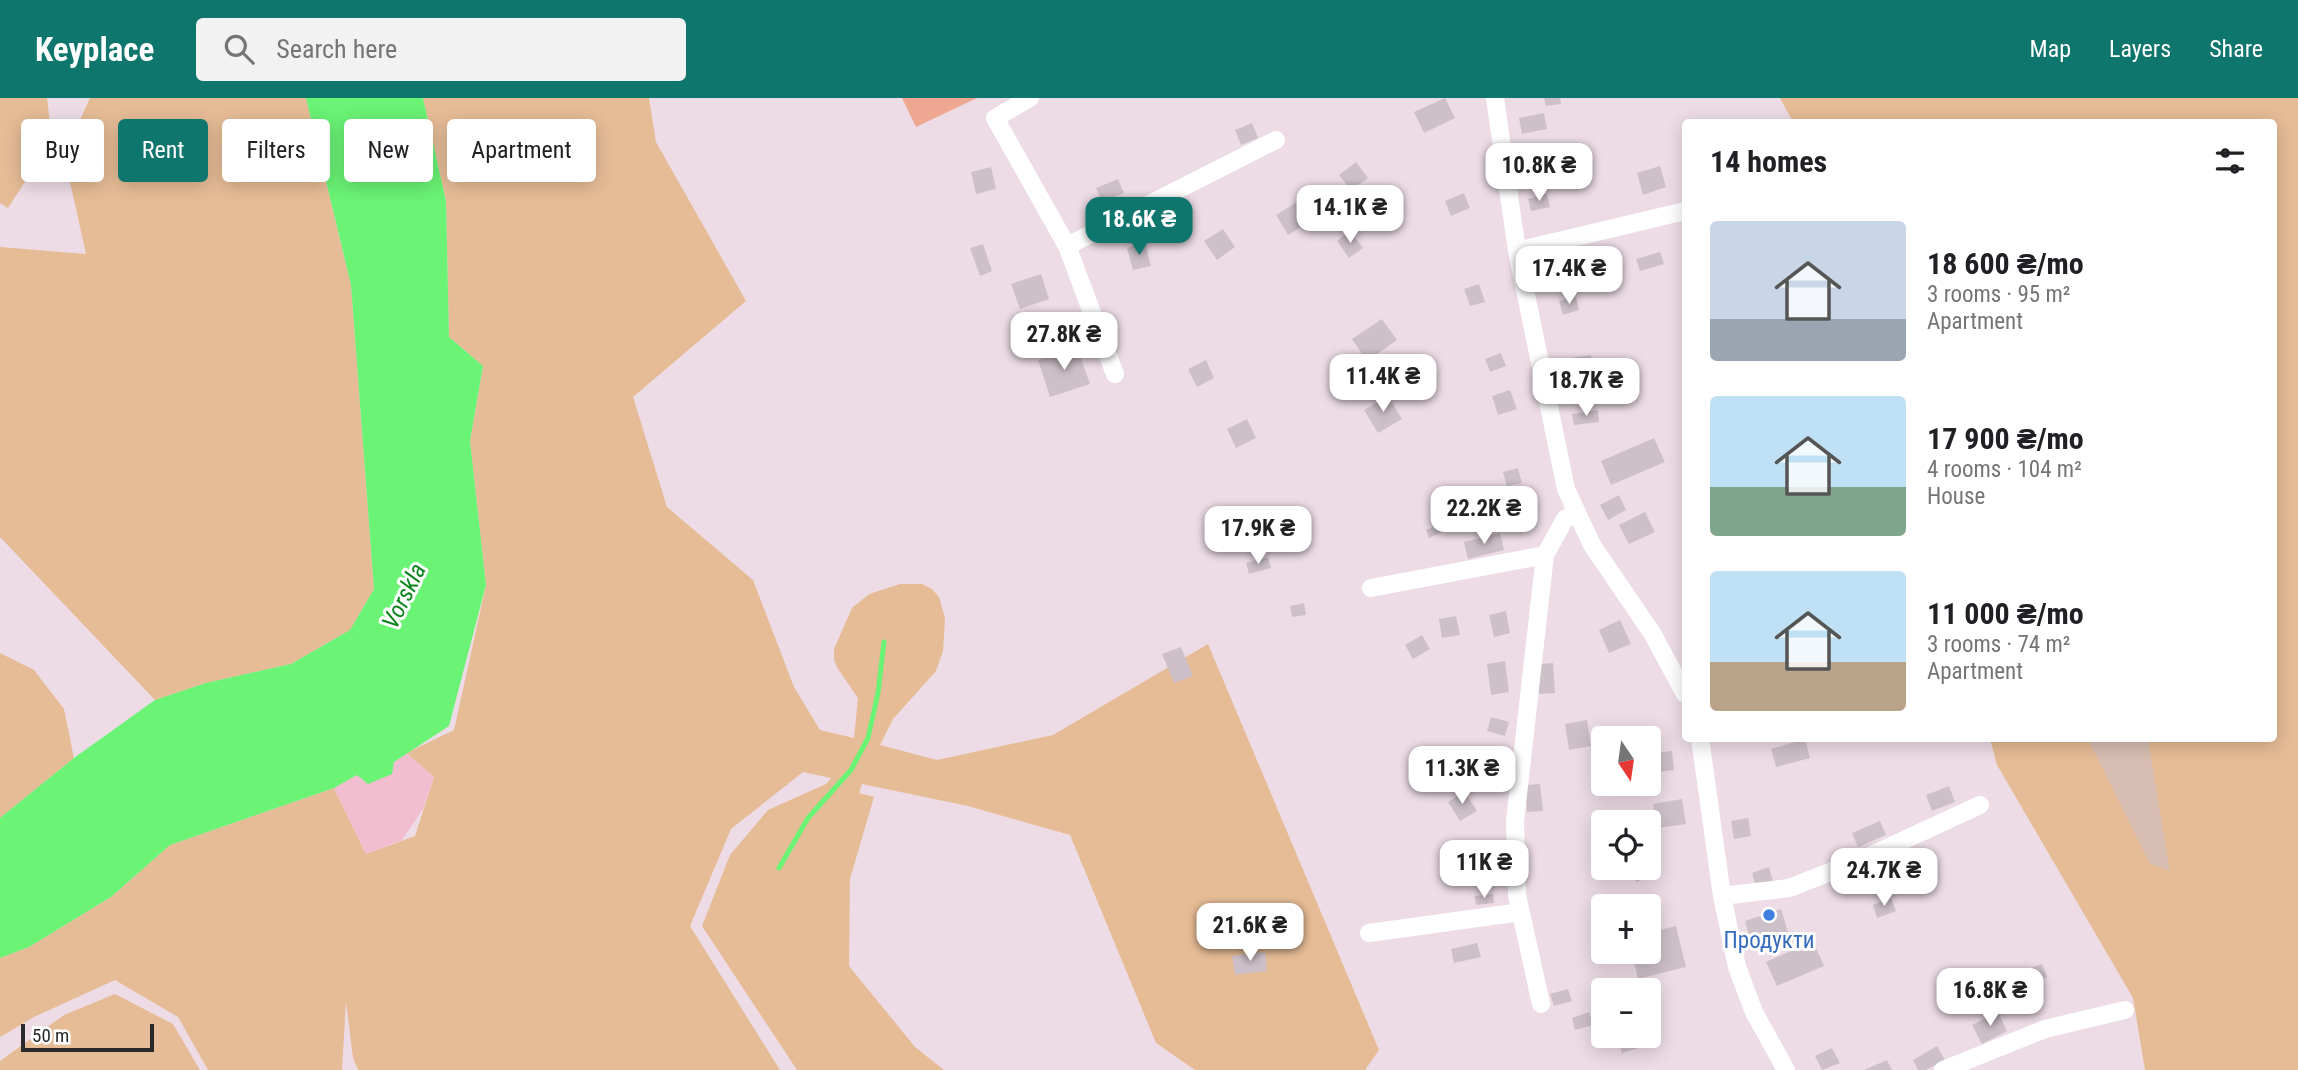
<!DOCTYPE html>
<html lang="en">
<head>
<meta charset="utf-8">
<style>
	:root { --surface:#fff; --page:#f2f2f2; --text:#202124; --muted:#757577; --accent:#0f766e }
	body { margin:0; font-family:"Roboto Condensed",sans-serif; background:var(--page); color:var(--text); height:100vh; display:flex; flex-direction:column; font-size:26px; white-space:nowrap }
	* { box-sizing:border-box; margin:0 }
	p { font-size:23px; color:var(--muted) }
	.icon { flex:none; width:38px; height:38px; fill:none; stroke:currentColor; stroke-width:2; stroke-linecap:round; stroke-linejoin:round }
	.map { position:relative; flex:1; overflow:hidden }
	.panel { position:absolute; left:1682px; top:21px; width:595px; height:623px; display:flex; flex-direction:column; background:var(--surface); border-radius:7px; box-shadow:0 4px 18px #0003 }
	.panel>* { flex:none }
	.hud { position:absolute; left:21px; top:21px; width:665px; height:63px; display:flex; gap:14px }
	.needle { width:46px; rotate:167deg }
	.buttons { position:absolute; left:1591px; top:628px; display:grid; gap:14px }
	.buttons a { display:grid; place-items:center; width:70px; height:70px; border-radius:7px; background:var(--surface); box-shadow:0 4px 18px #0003; font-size:35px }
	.scale { position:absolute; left:21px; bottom:18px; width:133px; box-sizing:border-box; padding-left:7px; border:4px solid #2a2a2a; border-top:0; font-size:19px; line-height:24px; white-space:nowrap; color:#2a2a2a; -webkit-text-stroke:5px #fff; paint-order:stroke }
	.price { position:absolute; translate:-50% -60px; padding:0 16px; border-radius:14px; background:#fff; color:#222; font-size:23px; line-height:46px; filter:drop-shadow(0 2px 4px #0008) }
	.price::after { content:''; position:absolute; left:50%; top:42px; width:21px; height:16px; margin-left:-10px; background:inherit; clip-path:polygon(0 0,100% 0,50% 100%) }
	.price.current { background:var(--accent); color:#fff }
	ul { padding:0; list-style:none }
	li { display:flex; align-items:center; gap:21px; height:175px; padding:0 28px }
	li span { display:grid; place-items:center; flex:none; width:196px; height:140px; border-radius:7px; color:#555 }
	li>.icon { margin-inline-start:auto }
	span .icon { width:84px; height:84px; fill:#fffc; stroke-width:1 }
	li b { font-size:30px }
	h2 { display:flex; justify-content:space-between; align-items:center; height:84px; padding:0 28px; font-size:30px }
	.pill { padding:0 24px; border-radius:7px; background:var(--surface); box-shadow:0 4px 18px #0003; font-size:24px; line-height:63px }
	.pill.current { background:var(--accent); color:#fff }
	header { display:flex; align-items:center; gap:42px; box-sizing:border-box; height:98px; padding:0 35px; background:var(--accent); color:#fff }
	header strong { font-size:33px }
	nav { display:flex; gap:38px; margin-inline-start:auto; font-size:24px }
	.search { width:490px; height:63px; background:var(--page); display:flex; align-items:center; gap:18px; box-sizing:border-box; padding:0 24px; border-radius:7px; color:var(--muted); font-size:26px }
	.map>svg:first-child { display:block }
	.green { fill:#e6bc96 }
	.sand { fill:#f3bdd0 }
	.cemetery { fill:#d8beb2 }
	.pitch { fill:#eea791 }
	.water { fill:#6af375 }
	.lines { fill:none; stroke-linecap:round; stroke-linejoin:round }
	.stream { stroke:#6af375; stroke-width:5 }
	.building { fill:#cec0c9 }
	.street { stroke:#fff; stroke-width:18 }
	.shop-dot { fill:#3f7fe0; stroke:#fff; stroke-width:2.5 }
	.labels { text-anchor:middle; stroke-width:6; stroke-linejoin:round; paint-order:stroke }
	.shop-label { font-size:23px; fill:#366cbe; stroke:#fff }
	.water-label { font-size:24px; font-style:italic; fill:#0a841d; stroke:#fff }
</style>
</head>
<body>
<header>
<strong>Keyplace</strong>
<div class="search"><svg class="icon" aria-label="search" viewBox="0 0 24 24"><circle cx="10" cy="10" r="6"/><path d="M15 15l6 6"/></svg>Search here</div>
<nav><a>Map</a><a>Layers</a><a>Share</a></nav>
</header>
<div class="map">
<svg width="2298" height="972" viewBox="0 0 2298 972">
	<rect width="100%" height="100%" fill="#eddce6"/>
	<path class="green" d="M0,0H47L52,42L8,110L0,105Z
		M90,0H306L351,187L374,491L350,532L291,566L206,585L155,602L0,439V149L86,156L64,57Z
		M423,0H649L656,44L746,203L633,299L667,409L753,482L794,589L820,632L854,640L858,600L838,571L834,562V551L852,510L869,496L900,486H922L932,491L939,499L945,520L943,553L936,573L893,621L880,647L937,662L1053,637L1208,546L1379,952L1365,972H1195L1156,945L1070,737L968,708L862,686L859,695L874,699L850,781L849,868L915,949L944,972H797L702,828L730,757L768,712L826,686L831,680L803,674L731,731L690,828L780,972H358L353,960L346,904L342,972H208L178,919L115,882L34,919L0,939V860L29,849L111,799L170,747L334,690L366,756L415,738L434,679L406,655L454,632L486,487L470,343L483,268L449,239L446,103Z
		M1780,0H2298V972H2145L2133,900L1997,667L1990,641L2273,640V24H1793Z
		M0,555L34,572L64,611L74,660L0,720Z
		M115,896L173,926L200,972H0V963L64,917Z"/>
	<path class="sand" d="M406,655L434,679L423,711L402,742L366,756L334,690L357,677L394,664Z"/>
	<path class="cemetery" d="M2088,641H2148L2170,773L2150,766Z"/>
	<path class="pitch" d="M902,0H977L916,29Z"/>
	<path class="water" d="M306,0H423L446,103L449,239L483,268L470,343L486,487L449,628L394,664L392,676L368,686L357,677L334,690L170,747L111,799L29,849L0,860V720L74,660L155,602L206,585L291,566L350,532L374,491L351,187Z"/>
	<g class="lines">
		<path class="stream" d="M779,770L808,720L851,672L868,640L878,595L884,544"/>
	</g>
	<path class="building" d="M1445,0L1455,20L1424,35L1414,14Z
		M1544,0H1560L1561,6L1546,8Z
		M1544,15L1547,31L1522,36L1519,20Z
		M1252,25L1258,40L1241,47L1235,32Z
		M1561,62L1565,80L1544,85L1540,67Z
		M1356,64L1368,80L1351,92L1339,77Z
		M1660,68L1666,89L1643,97L1637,75Z
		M991,69L996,91L976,96L971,74Z
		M1118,81L1124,95L1102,104L1096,90Z
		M1464,95L1470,110L1451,118L1445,103Z
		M1547,96L1550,109L1531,113L1528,101Z
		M1300,102L1312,122L1288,137L1276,117Z
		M1223,131L1235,149L1217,162L1204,143Z
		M1350,133L1363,150L1349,160L1337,143Z
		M1145,145L1151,168L1133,172L1127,150Z
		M983,146L992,173L980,178L970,150Z
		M1660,154L1664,166L1640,173L1636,161Z
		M1041,176L1049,201L1020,211L1011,186Z
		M1479,186L1485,204L1470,208L1464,191Z
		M1576,199L1579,212L1563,217L1559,203Z
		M1382,221L1397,242L1367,263L1352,241Z
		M1077,249L1090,286L1050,299L1038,262Z
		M1501,255L1506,268L1490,274L1485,261Z
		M1591,257L1593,273L1573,275L1571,260Z
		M1206,262L1214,280L1197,289L1188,271Z
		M1510,292L1517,311L1498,317L1492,298Z
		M1388,298L1402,321L1378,335L1364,312Z
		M1598,312L1599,324L1574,327L1572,316Z
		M1247,321L1256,340L1236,350L1227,331Z
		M1654,340L1665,364L1611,387L1601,363Z
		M1518,370L1522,385L1507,388L1503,374Z
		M1619,397L1626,412L1608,422L1600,407Z
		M1524,410L1526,421L1514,424L1511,413Z
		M1645,414L1655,434L1629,446L1619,427Z
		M1440,426L1443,434L1429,440L1426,432Z
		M1500,435L1504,452L1468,461L1464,444Z
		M1268,459L1271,470L1249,476L1246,465Z
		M1304,505L1306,517L1292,519L1290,508Z
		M1506,513L1510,535L1494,539L1489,517Z
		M1456,518L1460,537L1442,540L1439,521Z
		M1620,522L1631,546L1609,555L1599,532Z
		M1422,537L1430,551L1413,561L1405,547Z
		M1181,549L1193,578L1174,585L1162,556Z
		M1505,563L1509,594L1491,597L1487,566Z
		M1553,565L1555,595L1539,596L1537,566Z
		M1491,619L1509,624L1505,638L1487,633Z
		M1587,622L1591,648L1569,652L1565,626Z
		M1805,641L1810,660L1776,669L1771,651Z
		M1672,653L1674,672L1649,675L1648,656Z
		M1495,655L1503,685L1481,691L1473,661Z
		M1540,686L1543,713L1527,714L1525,687Z
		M1949,688L1955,704L1932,713L1926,697Z
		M1465,694L1477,713L1460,723L1448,704Z
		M1682,701L1686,726L1657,730L1653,706Z
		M1748,720L1751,738L1734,741L1731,723Z
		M1880,723L1886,737L1858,749L1852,735Z
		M1769,769L1773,783L1756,788L1752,775Z
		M1632,770H1648L1651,779L1636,784Z
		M1493,796L1494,805L1476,807L1475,798Z
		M1891,800L1896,813L1877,820L1873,807Z
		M1781,811L1788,834L1751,845L1745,823Z
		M1676,828L1686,869L1638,881L1632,854H1648V835Z
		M1813,843L1824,868L1777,888L1766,864Z
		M1477,845L1481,859L1454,865L1451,851Z
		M1265,854L1267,873L1235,877L1232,858Z
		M2042,866L2047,879L2027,886L2023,873Z
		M1568,891L1572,903L1554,908L1550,896Z
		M1589,914L1593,927L1575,932L1572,920Z
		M1998,914L2007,933L1982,946L1972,927Z
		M1637,938H1649L1651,946L1622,955L1619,944Z
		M1937,948L1945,962L1926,972H1918L1913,962Z
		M1832,950L1840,965L1822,972L1815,958Z
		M1887,962L1892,972H1864Z"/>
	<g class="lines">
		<path class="street" d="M1030,0L995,20L1067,148L1115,276
			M1495,0L1517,153L1566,391L1592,447L1652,535L1685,596
			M1067,148L1276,42
			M1517,153L1685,113
			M1371,490L1545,457
			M1700,640L1722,798L1737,869L1754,914L1786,972
			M1722,798L1789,790L1861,762L1980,707
			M1369,835L1521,814
			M1541,906L1517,797L1515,723L1545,457L1565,421L1576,415
			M1943,972L2045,931L2125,912"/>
	</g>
	<circle class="shop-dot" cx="1769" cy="817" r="7"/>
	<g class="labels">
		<g class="shop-label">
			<text x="1769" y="850">Продукти</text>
		</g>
		<g class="water-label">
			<text transform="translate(404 498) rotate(-64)" y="8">Vorskla</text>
		</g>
	</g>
</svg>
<div class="buttons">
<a><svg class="needle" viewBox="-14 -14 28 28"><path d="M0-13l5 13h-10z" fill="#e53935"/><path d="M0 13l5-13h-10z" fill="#757577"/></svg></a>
<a><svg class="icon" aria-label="locate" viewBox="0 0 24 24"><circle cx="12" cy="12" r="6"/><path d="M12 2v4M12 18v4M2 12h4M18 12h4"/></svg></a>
<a>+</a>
<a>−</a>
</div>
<div class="scale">50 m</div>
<b class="price" style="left:1539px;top:105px">10.8K ₴</b>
<b class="price" style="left:1350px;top:147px">14.1K ₴</b>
<b class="price current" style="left:1139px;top:159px">18.6K ₴</b>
<b class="price" style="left:1569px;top:208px">17.4K ₴</b>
<b class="price" style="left:1064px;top:274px">27.8K ₴</b>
<b class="price" style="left:1383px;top:316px">11.4K ₴</b>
<b class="price" style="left:1586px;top:320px">18.7K ₴</b>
<b class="price" style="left:1484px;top:448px">22.2K ₴</b>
<b class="price" style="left:1258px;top:468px">17.9K ₴</b>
<b class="price" style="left:1462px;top:708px">11.3K ₴</b>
<b class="price" style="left:1484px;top:802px">11K ₴</b>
<b class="price" style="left:1884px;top:810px">24.7K ₴</b>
<b class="price" style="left:1250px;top:865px">21.6K ₴</b>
<b class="price" style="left:1990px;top:930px">16.8K ₴</b>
<div class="hud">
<a class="pill">Buy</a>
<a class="pill current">Rent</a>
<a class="pill">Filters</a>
<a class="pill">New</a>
<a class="pill">Apartment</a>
</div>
<section class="panel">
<h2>14 homes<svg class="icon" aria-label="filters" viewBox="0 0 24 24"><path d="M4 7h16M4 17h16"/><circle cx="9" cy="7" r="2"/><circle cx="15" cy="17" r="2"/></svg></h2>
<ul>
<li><span style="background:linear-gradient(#c9d6e8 70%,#9aa5b1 0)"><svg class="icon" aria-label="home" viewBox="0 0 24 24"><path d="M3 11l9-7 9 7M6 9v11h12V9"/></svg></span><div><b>18 600 ₴/mo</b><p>3 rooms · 95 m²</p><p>Apartment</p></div></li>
<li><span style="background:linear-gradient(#bfe0f5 65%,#7fa58c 0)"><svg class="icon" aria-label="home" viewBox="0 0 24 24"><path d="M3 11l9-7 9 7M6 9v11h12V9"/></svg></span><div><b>17 900 ₴/mo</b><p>4 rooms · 104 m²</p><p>House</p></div></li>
<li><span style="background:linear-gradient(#bfe0f5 65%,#b9a48a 0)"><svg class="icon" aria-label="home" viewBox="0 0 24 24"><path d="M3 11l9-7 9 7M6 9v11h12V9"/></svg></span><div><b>11 000 ₴/mo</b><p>3 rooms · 74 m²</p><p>Apartment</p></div></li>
</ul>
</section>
</div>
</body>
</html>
